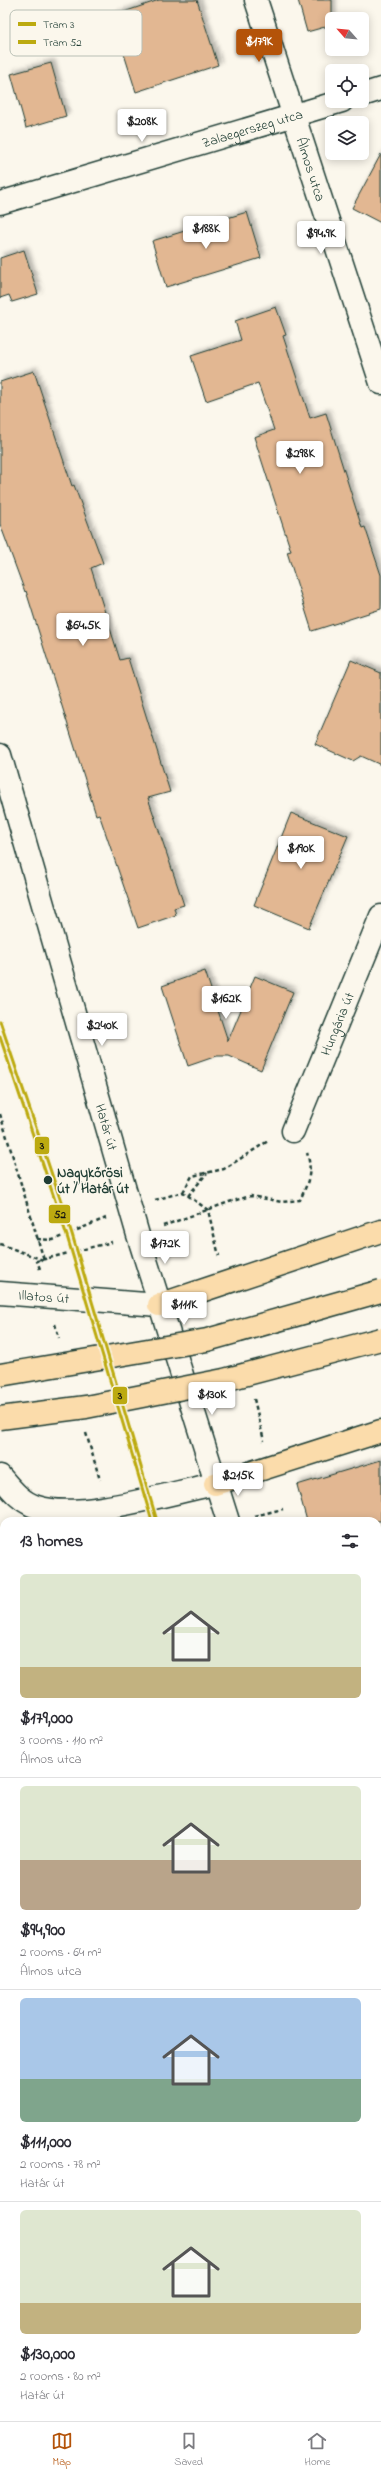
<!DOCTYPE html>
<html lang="en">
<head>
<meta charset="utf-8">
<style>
	:root { --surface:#fff; --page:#f2f2f3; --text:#2b2b33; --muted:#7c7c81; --line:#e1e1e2; --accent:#b45309 }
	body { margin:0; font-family:"Indie Flower",sans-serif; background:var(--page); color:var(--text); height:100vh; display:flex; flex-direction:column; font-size:15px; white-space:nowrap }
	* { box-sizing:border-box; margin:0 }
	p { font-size:13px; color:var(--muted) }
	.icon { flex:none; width:22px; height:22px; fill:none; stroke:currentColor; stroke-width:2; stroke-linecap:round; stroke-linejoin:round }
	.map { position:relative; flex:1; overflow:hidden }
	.panel { position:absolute; left:0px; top:1517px; width:381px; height:904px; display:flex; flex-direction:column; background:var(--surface); border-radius:12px 12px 0 0; box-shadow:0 2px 10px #0003 }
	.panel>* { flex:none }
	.needle { width:26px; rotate:297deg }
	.tools { position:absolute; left:325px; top:12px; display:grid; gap:8px }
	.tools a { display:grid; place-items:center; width:44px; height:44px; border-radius:6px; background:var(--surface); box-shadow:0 2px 10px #0003; font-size:20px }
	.price { position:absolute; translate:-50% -34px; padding:0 9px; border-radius:4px; background:#fff; color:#222; font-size:13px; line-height:26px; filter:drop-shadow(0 1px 2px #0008) }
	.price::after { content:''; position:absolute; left:50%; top:24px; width:12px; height:9px; margin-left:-6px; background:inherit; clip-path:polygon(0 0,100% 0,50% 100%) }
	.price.on { background:var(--accent); color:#fff }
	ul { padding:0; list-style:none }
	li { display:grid; align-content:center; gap:8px; height:212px; padding:0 20px }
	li+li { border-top:1px solid var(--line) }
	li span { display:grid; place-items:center; height:124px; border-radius:6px; color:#555 }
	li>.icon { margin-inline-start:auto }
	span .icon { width:72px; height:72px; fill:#fffc; stroke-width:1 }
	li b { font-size:17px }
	h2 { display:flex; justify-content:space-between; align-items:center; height:48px; padding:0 20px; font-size:17px }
	.menu { display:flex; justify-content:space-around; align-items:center; height:56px; border-top:1px solid var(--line); background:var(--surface); font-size:11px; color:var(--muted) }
	.menu a { display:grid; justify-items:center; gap:2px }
	.menu .on { color:var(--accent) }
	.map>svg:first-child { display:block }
	.green { fill:#b9d48c; stroke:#6c8860 }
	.building { fill:#e2b792; stroke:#1f3d34; filter:url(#shadow) }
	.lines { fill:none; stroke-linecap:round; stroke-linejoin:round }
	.lane-casing { stroke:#1f3d34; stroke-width:16 }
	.street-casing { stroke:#1f3d34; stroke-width:25 }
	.secondary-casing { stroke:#1f3d34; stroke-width:25 }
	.primary-casing { stroke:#1f3d34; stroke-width:25 }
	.path { stroke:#1f3d34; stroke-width:2.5; stroke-dasharray:4 3; stroke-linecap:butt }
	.lane { stroke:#fbf7ec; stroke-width:13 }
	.street { stroke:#fbf7ec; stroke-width:22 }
	.secondary { stroke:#fbf7ec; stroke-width:22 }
	.primary { stroke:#fbdcab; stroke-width:22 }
	.primary-bridge-casing { stroke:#1f3d34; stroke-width:25; stroke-linecap:butt }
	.primary-bridge { stroke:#fbdcab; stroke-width:22 }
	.tram-1-casing { stroke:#fbf7ec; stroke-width:6 }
	.tram-2-casing { stroke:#fbf7ec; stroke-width:6 }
	.tram-1 { stroke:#bcaa10; stroke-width:3 }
	.tram-2 { stroke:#bcaa10; stroke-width:3 }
	.stop-dot { fill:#1f3d34; stroke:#fbf7ec; stroke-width:1.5 }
	.labels { text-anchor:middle; stroke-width:3; stroke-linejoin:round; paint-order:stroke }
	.street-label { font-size:14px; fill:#1f3d34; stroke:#fbf7ec }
	.stop-label { font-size:14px; font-weight:bold; fill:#1f3d34; stroke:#fbf7ec; text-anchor:start }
	.key { fill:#fbf7ec; stroke:#b9bfb5; stroke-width:1 }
	.key-label { font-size:11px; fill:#1f3d34 }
	.line-badge { stroke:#fbf7ec; stroke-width:1.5 }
	.pale-badge-label { font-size:11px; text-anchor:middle; font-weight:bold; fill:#111 }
</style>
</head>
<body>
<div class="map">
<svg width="381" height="2421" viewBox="0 0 381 2421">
	<defs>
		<filter id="shadow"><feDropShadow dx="3.5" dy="-3.5" stdDeviation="2" flood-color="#0004"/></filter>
	</defs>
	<rect width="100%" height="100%" fill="#fbf7ec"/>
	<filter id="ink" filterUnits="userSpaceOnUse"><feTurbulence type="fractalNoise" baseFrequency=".025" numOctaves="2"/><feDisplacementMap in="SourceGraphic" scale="8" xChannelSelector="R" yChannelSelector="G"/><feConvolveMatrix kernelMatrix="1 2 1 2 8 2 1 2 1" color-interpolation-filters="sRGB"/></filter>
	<g filter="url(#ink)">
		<path class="green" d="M0,1550L4,1551V2417H316L317,2421H0Z
			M377,2347L381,2355V2421H351L350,2417H377Z"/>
		<path class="building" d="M159,0H197L218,65L136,92L112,16Z
			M298,0H332V25L307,32Z
			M51,63L66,116L26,128L11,74Z
			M381,154V223L352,208Z
			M247,212L261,258L166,287L152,241Z
			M24,250L38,294L12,302L9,295L0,298V258Z
			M276,307L286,335L283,336L310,418L326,413L362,528L365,527L381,575V609L312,631L287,552L291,551L254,437L274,430L258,383L206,401L191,356L241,340L235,321Z
			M34,371L72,486L74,485L103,563L91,568L120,660L128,658L170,792L148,798L184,905L174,908L176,915L138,928L99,814L96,815L26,591L25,592L0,524V382Z
			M351,660L381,673V765L361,756L353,761L315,744Z
			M291,813L348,836L309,928L254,905Z
			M205,971L228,1041L255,976L293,992L261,1070L229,1056H217L188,1066L162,986Z
			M381,1460V1521H307L297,1485Z"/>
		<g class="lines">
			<g class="lane-casing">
				<path id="lane" d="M377,2143L381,2141
					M207,2421V2417"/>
			</g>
			<g class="street-casing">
				<g id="street">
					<path id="s1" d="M256,0L381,383"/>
					<path id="s2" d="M293,1131L381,916"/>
				</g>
			</g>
			<g class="secondary-casing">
				<g id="secondary">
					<path d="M362,95L381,89"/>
					<path id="s3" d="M0,203L342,101"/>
					<path id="s4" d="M0,755L138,1235L228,1521"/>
					<path id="s5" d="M0,1293L159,1305"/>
					<path d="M0,1476C11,1489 21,1502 37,1507C80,1521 169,1493 215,1484"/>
					<path d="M377,1980L381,1992"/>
				</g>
			</g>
			<g class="primary-casing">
				<path id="primary" d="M159,1305L381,1231
					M215,1484L381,1431"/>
			</g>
			<path class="path" d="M0,1114L44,1260
				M183,1192L192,1176L224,1169L268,1141
				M188,1196L207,1173
				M155,1200L183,1192L208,1210L219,1256
				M163,1226L229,1202L251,1196L282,1202L300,1200C308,1183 313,1171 307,1153
				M37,1239L53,1240L106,1218
				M0,1244L43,1260
				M40,1269L37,1261L112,1242
				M55,1324L59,1338
				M254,1399L264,1441
				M86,1433L100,1480
				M254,1516L283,1509
				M0,1538L4,1539"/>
			<use href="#lane" class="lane"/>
			<use href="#street" class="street"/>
			<use href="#secondary" class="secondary"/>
			<use href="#primary" class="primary"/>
			<g class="primary-bridge-casing">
				<path id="primary-bridge" d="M0,1375L207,1340L381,1291
					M0,1418L86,1407L224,1380L381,1339"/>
			</g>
			<use href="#primary-bridge" class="primary-bridge"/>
			<g class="tram-1-casing">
				<path id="tram-1" d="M0,1021L72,1234L157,1521"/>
			</g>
			<g class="tram-2-casing">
				<path id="tram-2" d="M0,1037L67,1236L152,1521"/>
			</g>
			<use href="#tram-1" class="tram-1"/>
			<use href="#tram-2" class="tram-2"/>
		</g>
	</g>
	<circle class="stop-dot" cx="48" cy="1180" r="5"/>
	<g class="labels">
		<g class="street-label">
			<text dy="5" stroke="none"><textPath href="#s3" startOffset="263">Zalaegerszeg utca</textPath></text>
			<text dy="5" stroke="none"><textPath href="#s1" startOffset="178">Álmos utca</textPath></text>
			<text dy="5" stroke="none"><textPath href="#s2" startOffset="116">Hungária út</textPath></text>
			<text dy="5" stroke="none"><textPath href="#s4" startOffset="387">Határ út</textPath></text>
			<text dy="5" stroke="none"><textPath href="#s5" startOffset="44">Illatos út</textPath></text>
		</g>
		<g class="stop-label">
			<text x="57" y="1177">Nagykőrösi<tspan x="57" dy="16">út / Határ út</tspan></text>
		</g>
	</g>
	<rect x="10" y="10" width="132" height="46" rx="6" class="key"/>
	<rect x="18" y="22" width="18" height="4" fill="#bcaa10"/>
	<rect x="18" y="40" width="18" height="4" fill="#bcaa10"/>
	<g class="key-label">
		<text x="43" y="28">Tram 3</text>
		<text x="43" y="46">Tram 52</text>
	</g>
	<g class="line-badge">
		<rect x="34" y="1136" width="16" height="19" rx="4" fill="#bcaa10"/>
		<rect x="48" y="1204" width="23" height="20" rx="4" fill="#bcaa10"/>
		<rect x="112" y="1386" width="16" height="19" rx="4" fill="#bcaa10"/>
	</g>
	<g class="pale-badge-label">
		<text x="42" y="1149">3</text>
		<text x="60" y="1218">52</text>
		<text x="120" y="1399">3</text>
	</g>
</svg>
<div class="tools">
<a><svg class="needle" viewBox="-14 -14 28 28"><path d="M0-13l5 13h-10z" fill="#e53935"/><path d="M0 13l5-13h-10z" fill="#7c7c81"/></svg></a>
<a><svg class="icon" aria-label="locate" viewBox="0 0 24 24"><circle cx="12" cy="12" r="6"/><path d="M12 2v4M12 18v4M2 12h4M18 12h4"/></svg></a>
<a><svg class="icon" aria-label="layers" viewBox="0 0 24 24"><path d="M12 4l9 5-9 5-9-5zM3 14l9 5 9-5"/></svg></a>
</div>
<b class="price on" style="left:259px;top:63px">$179K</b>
<b class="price" style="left:142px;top:143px">$208K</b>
<b class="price" style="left:206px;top:250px">$188K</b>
<b class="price" style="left:321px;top:255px">$94.9K</b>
<b class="price" style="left:300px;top:475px">$298K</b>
<b class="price" style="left:83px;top:647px">$64.5K</b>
<b class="price" style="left:301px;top:870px">$190K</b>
<b class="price" style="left:226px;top:1020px">$162K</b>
<b class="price" style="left:102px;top:1047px">$240K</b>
<b class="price" style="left:165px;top:1265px">$172K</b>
<b class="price" style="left:184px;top:1326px">$111K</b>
<b class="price" style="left:212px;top:1416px">$130K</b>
<b class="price" style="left:238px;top:1497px">$215K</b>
<section class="panel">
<h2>13 homes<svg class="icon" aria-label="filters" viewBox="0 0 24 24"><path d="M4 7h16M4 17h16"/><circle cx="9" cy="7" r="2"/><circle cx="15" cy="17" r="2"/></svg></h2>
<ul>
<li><span style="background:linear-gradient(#dfe7d0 75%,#c2b280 0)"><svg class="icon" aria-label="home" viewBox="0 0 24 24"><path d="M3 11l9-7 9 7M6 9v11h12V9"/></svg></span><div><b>$179,000</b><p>3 rooms · 110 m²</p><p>Álmos utca</p></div></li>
<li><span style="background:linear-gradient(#dfe7d0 60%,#b9a48a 0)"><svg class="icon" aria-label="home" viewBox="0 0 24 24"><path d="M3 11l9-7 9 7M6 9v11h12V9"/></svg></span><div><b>$94,900</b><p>2 rooms · 64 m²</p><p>Álmos utca</p></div></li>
<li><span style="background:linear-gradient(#a9c7e8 65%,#7fa58c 0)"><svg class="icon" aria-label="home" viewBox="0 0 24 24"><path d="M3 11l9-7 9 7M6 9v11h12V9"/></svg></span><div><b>$111,000</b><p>2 rooms · 78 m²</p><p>Határ út</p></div></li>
<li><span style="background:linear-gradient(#dfe7d0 75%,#c2b280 0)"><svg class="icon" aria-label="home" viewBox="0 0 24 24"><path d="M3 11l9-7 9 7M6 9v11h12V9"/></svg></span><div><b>$130,000</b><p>2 rooms · 80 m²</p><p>Határ út</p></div></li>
</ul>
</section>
</div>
<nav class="menu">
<a class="on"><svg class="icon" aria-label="map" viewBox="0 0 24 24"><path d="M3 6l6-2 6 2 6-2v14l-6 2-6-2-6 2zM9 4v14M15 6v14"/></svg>Map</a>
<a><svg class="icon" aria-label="saved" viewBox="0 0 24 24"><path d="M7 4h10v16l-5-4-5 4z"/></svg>Saved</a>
<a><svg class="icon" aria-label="home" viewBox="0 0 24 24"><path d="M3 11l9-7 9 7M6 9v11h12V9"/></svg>Home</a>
</nav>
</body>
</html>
